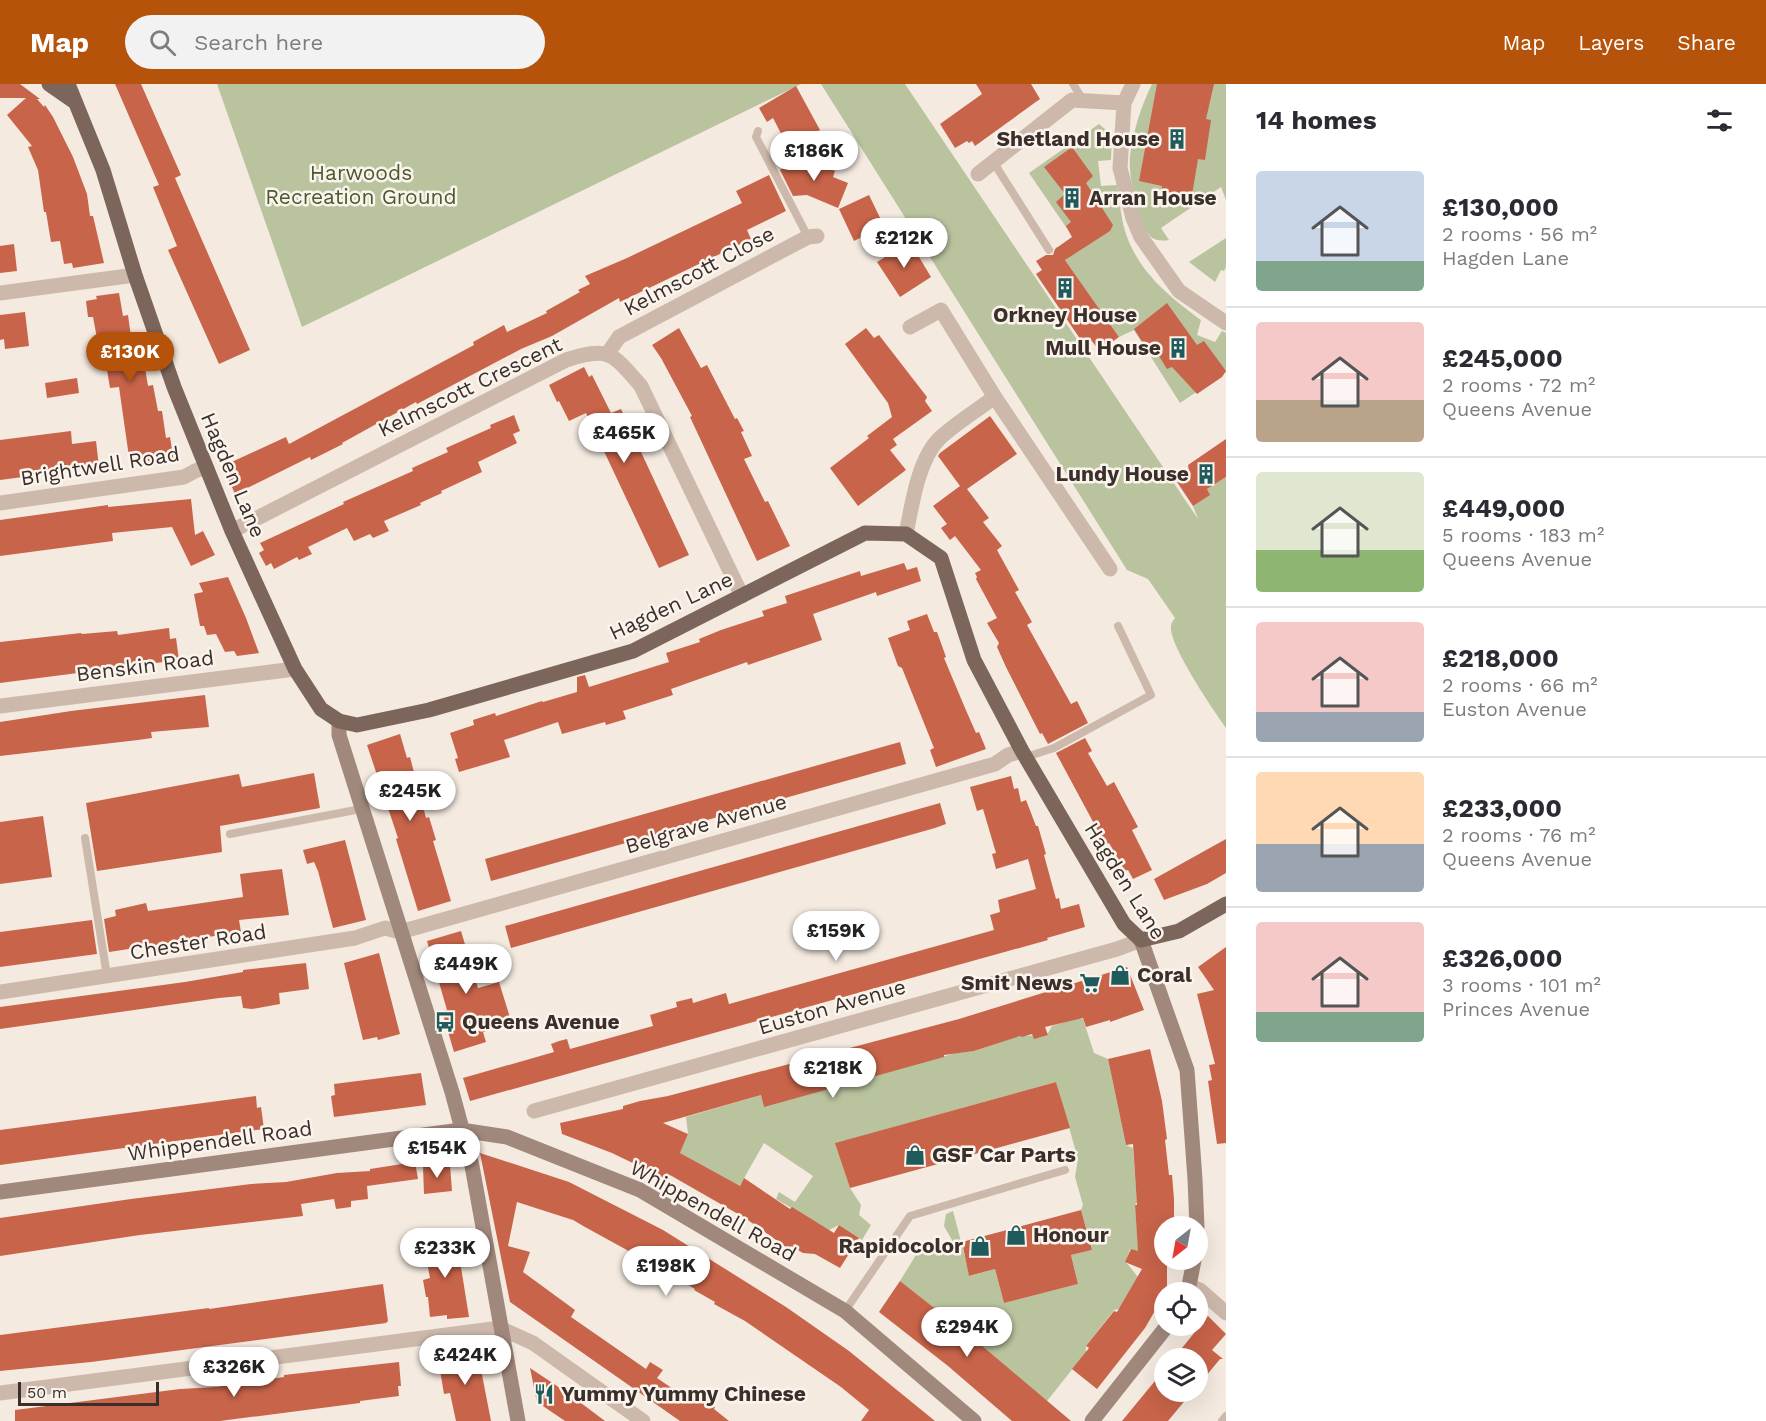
<!DOCTYPE html>
<html lang="en">
<head>
<meta charset="utf-8">
<style>
	:root { --surface:#fff; --page:#f2f2f3; --text:#2b2b33; --muted:#7c7c81; --line:#e1e1e2; --accent:#b45309 }
	body { margin:0; font-family:"Work Sans",sans-serif; background:var(--page); color:var(--text); height:100vh; display:flex; flex-direction:column; font-size:22px; white-space:nowrap }
	* { box-sizing:border-box; margin:0 }
	p { font-size:20px; color:var(--muted) }
	.icon { flex:none; width:33px; height:33px; fill:none; stroke:currentColor; stroke-width:2; stroke-linecap:round; stroke-linejoin:round }
	.map { position:relative; flex:1; overflow:hidden }
	.panel { display:flex; flex-direction:column; background:var(--surface); width:540px }
	.panel>* { flex:none }
	.needle { width:39px; rotate:211deg }
	.buttons { position:absolute; left:1154px; top:1132px; display:grid; gap:12px }
	.buttons a { display:grid; place-items:center; width:54px; height:54px; border-radius:50%; background:var(--surface); box-shadow:0 6px 24px #0002; font-size:30px }
	.scale { position:absolute; left:18px; bottom:15px; width:141px; box-sizing:border-box; padding-left:6px; border:3px solid #3a2f2b; border-top:0; font-size:16px; line-height:21px; white-space:nowrap; color:#3a2f2b; -webkit-text-stroke:4px #fbf4ed; paint-order:stroke }
	.price { position:absolute; translate:-50% -51px; padding:0 14px; border-radius:21px; background:#fff; color:#222; font-size:20px; line-height:39px; filter:drop-shadow(0 2px 3px #0008) }
	.price::after { content:''; position:absolute; left:50%; top:36px; width:18px; height:14px; margin-left:-9px; background:inherit; clip-path:polygon(0 0,100% 0,50% 100%) }
	.price.selected { background:var(--accent); color:#fff }
	ul { padding:0; list-style:none }
	li { display:flex; align-items:center; gap:18px; height:150px; padding:0 30px }
	li+li { border-top:2px solid var(--line) }
	li span { display:grid; place-items:center; flex:none; width:168px; height:120px; border-radius:6px; color:#555 }
	li>.icon { margin-inline-start:auto }
	span .icon { width:72px; height:72px; fill:#fffc; stroke-width:1 }
	li b { font-size:26px }
	h2 { display:flex; justify-content:space-between; align-items:center; height:72px; padding:0 30px; font-size:26px }
	header { display:flex; align-items:center; gap:36px; box-sizing:border-box; height:84px; padding:0 30px; background:var(--accent); color:#fff }
	header strong { font-size:28px }
	nav { display:flex; gap:33px; margin-inline-start:auto; font-size:21px }
	.search { width:420px; height:54px; background:var(--page); display:flex; align-items:center; gap:15px; box-sizing:border-box; padding:0 21px; border-radius:33px; color:var(--muted); font-size:22px }
	main { display:flex; flex:1; min-height:0 }
	.map>svg:first-child { display:block }
	.green { fill:#b9c49f }
	.building { fill:#c8644a }
	.lines { fill:none; stroke-linecap:round; stroke-linejoin:round }
	.lane { stroke:#cdb9ab; stroke-width:8 }
	.street { stroke:#cdb9ab; stroke-width:15 }
	.secondary { stroke:#a1887c; stroke-width:15 }
	.primary { stroke:#7c655b; stroke-width:15 }
	.labels { text-anchor:middle; stroke-width:5; stroke-linejoin:round; paint-order:stroke }
	.poi-label { font-size:21px; font-weight:bold; fill:#3a2f2b; stroke:#fbf4ed; text-anchor:start }
	.park-label { font-size:21px; fill:#4b592e; stroke:#fbf4ed }
	.street-label { font-size:21px; fill:#3a2f2b; stroke:#fbf4ed }
</style>
</head>
<body>
<header>
<strong>Map</strong>
<div class="search"><svg class="icon" aria-label="search" viewBox="0 0 24 24"><circle cx="10" cy="10" r="6"/><path d="M15 15l6 6"/></svg>Search here</div>
<nav><a>Map</a><a>Layers</a><a>Share</a></nav>
</header>
<main>
<div class="map">
<svg width="1226" height="1337" viewBox="0 0 1226 1337">
	<rect width="100%" height="100%" fill="#f4eae0"/>
	<path class="green" d="M217,0H801L302,243Z
		M821,0H905L1198,435L1193,422L1209,411L1207,405L1226,393V644C1214,627 1168,560 1171,542C1171,539 1173,537 1175,534L1148,495L1127,486Z
		M1152,0H1226V116L1221,103L1161,144L1169,156C1162,157 1156,157 1151,153C1137,141 1128,89 1130,72C1133,48 1141,22 1152,0Z
		M1099,40L1112,51L1111,76L1098,77L1101,102L1117,101C1120,118 1121,137 1127,153C1141,190 1170,213 1201,236L1197,251L1215,258L1222,247L1226,249V288L1180,319L1134,246L1119,253L1056,163L1081,165L1029,89Z
		M1226,154V183L1224,187L1221,186L1215,198L1189,178Z
		M1078,934L1083,935L1094,969L1108,975L1126,1061L1133,1064L1137,1118L1135,1121L1138,1163L1147,1168L1145,1170L1130,1165L1126,1178L1138,1193L1123,1224L1114,1226L1086,1262V1268L1047,1317L900,1197L925,1156L945,1167L952,1156L944,1142L946,1130L953,1127L970,1192L995,1185L1004,1219L1078,1200L1071,1171L1092,1166L1081,1126L1083,1121L1075,1093L1078,1075L1056,998L836,1059L850,1104L861,1121L859,1131L871,1141L862,1156L839,1141L829,1146L776,1115L779,1108L795,1118L813,1092L764,1059L739,1103L680,1069L688,1050L686,1033L761,1011L764,1022L956,969L974,967L1019,952L1047,951L1052,942Z"/>
	<path class="building" d="M0,0H20L40,15H37L44,23L45,21L53,33L73,73L87,110L90,132H93L104,179L73,184L72,179L64,180L60,157L51,158L46,128H44L38,86L28,63L32,62L7,31L26,14H0Z
		M115,0H141L181,91L175,94L181,108L250,266L219,280L168,166L177,162L153,103L159,101Z
		M976,0H1031L1040,15L975,62L972,57L969,59L967,57L955,64L940,40L982,10Z
		M1157,0H1214L1206,35L1211,36L1205,76L1198,75L1192,111L1161,107L1162,102L1139,97Z
		M796,2L820,46L788,63L773,34L767,38L759,24Z
		M1072,63L1093,92L1086,99L1113,141L1110,147L1065,176L1119,253L1099,267L1092,257L1085,262L1036,190L1042,186L1036,177L1046,171H1053L1055,165L1072,153L1066,142L1071,138L1056,118L1065,110L1044,83Z
		M792,70L835,87L833,93L848,99L838,124L807,111L793,112L780,86L787,82H798Z
		M769,91L786,127L747,146L751,155L620,218L619,214L552,252L521,265L417,320L416,318L342,359L343,360L311,376L310,373L235,410L223,382L286,353L289,360L474,261L473,258L504,241L507,248L547,229L546,227L580,208L578,206L590,200L585,192L627,174L742,119L736,107Z
		M869,111L884,142L854,157L839,125Z
		M910,158L931,193L900,213L877,178Z
		M14,160L17,187L0,189V162Z
		M119,209L123,232L128,231L131,253L136,252L140,279L144,278L148,302L153,301L158,327H162L166,354L170,353L174,378L152,381L151,377L130,380L119,303L110,304L106,280L102,281L93,233H88L86,217L97,215L96,212Z
		M1167,219L1197,261L1204,257L1226,287L1222,293L1197,310L1172,283L1167,285L1154,264L1148,267L1134,245Z
		M25,228L29,262L5,265L4,255L0,256V231Z
		M679,244L701,284L707,281L735,335L737,334L744,347L741,348L752,372L744,375L765,418L768,417L790,462L757,477L690,333L692,332L661,274L652,261Z
		M866,244L874,254L879,251L927,313L925,317L932,327L893,355L897,361L890,366L906,386L858,422L830,384L869,354L867,352L892,333L888,319L845,260Z
		M584,283L589,293L592,291L611,329L621,325L689,471L659,484L586,329L569,337L559,317L557,318L549,301Z
		M77,294L79,309L47,314L45,299Z
		M514,331L520,347L513,350L517,359L478,378L482,388L441,407L442,409L420,419L421,421L384,437L389,447L373,454L370,450L354,457L347,444L308,463L312,470L299,476L297,473L274,485L271,479L266,482L259,469L264,466L260,459L344,420L343,418L413,387L412,384L448,368L446,364L491,344L490,341Z
		M990,332L1017,370L967,405L989,434L983,438L1002,462L997,466L1019,506L1015,508L1032,538L1027,541L1071,620L1077,617L1088,639L1048,660L1042,649L1040,650L1006,583L997,563L999,559L987,539L997,534L976,495L977,493L975,489L981,486L955,452L950,456L941,444L947,440L933,422L960,402L938,372L940,369Z
		M71,347L72,360L96,357L99,383L0,396V356Z
		M1226,355V393L1207,405L1210,411L1193,422L1177,398L1189,387L1188,381Z
		M191,415L195,451L203,447L215,471L191,482L172,443L112,449L113,457L0,472V436L108,421V423Z
		M904,479L907,486L917,483L921,497L877,512L876,508L813,530L822,556L748,581L747,578L671,605L673,611L623,627L626,635L606,641L605,638L562,650L558,638L504,656L510,673L459,688L455,675L458,674L450,649L474,641L473,636L495,629L496,632L542,617L543,618L577,608V593L585,591L589,603L669,578L666,569L700,558L699,555L721,546L764,532L762,527L787,519L785,512L860,487L861,492Z
		M228,493L246,534L259,569L237,572L234,567L225,568L216,550L207,551L204,542H200L194,510L203,508L199,499Z
		M927,530L934,548H937L946,573L944,574L965,624L976,649L979,648L986,665L936,683L930,666L934,664L902,584L898,582L888,554L910,546L907,537Z
		M169,544L170,555L176,554L179,576L0,599V558L81,549L82,550L117,547L118,551Z
		M205,611L209,643L151,648L152,654L138,656L0,672V638L71,627Z
		M400,650L407,674L410,673L426,734L429,733L436,756L433,757L451,817L418,827L396,755L398,754L367,661Z
		M1085,654L1092,667L1088,669L1107,702L1114,698L1138,743L1132,746L1152,786L1133,795L1128,786L1125,787L1109,759L1105,760L1056,669Z
		M900,658L906,680L491,797L485,775Z
		M314,689L320,724L220,742L222,768L97,787L86,719L239,690L242,703Z
		M1011,692L1014,705L1018,704L1021,718L1026,716L1036,742H1038L1046,770L1044,771L1056,815L1059,814L1061,825L1079,820L1085,843L1047,854L1048,856L470,1017L463,994L554,968L551,960L559,957L567,955L570,965L653,942L650,931L677,923L676,918L692,914L693,919L726,909L729,920L994,846L990,831L1000,828L998,816L1036,805L1028,775L996,785L992,770L996,769L983,725L977,727L970,703Z
		M940,719L946,740L935,744L511,864L505,842Z
		M43,732L52,793L0,800V738Z
		M1226,755V789L1207,800L1164,816L1154,795Z
		M345,756L366,836L333,844L318,787L314,778L307,780L303,766Z
		M282,785L289,831L239,836L241,848L109,868L104,835L116,832L115,826L146,819L148,827L243,813L240,790Z
		M92,836L97,870L0,883V848Z
		M461,847L478,904L499,898L512,940L483,948L486,958L454,968L442,927L447,926L427,857Z
		M1226,863V1059L1217,1060L1208,997L1212,996L1209,981L1215,980L1197,910L1214,906L1198,883Z
		M379,869L400,950L378,956L377,953L363,956L344,879Z
		M306,879L309,905L279,909L280,920L252,925L243,924L241,912L219,914L0,945V923L185,898L243,888V886Z
		M1127,883L1144,926L1110,938V936L1086,943L1083,934L1045,943L1048,951L1034,955L1032,950L1022,953L1020,952L974,967L944,971V973L764,1023L761,1011L663,1039L688,1050L680,1069L740,1102L744,1094L790,1125L792,1123L834,1149L839,1141L859,1154L840,1184L815,1170L803,1169L791,1162L790,1164L786,1163L745,1134L670,1091L668,1096L612,1069L562,1050L560,1039L623,1025V1022L640,1017L668,1012L959,935Z
		M1150,965L1162,1017L1167,1055L1165,1056L1169,1091H1172L1174,1115V1143H1164V1176H1167V1206L1145,1244L1097,1305L1072,1285L1089,1264L1086,1262L1114,1227L1117,1228L1142,1185L1125,1178L1131,1165L1138,1167L1135,1121H1137L1133,1060L1126,1061L1108,975Z
		M421,989L426,1021L334,1033L331,1012L335,1011L334,1000Z
		M1056,998L1070,1044L850,1104L835,1059Z
		M256,1012L257,1024L261,1023L264,1045L0,1081V1046Z
		M480,1069L569,1098L663,1146L786,1223L849,1267L935,1337H861L869,1326L841,1303L745,1237L714,1220L715,1218L694,1206L695,1205L667,1188L585,1143L573,1136L517,1118L508,1162L530,1168L523,1188L575,1226L571,1233L646,1285L650,1278L663,1286L657,1294L685,1313L690,1307L715,1323L714,1325L729,1337H680L510,1218Z
		M415,1078L418,1095L367,1102L368,1115L351,1117V1123L336,1125L334,1115L301,1120L303,1132L140,1151L0,1172V1134L131,1115L251,1100L286,1098L337,1089L370,1087V1085Z
		M450,1081L452,1107L424,1110L423,1083Z
		M1081,1126L1092,1166L1071,1171L1078,1200L1004,1219L995,1185L969,1192L962,1158Z
		M456,1152L469,1233L447,1235V1231L430,1233L428,1213H426L423,1196L430,1194L423,1157Z
		M900,1197L981,1261L1071,1337H1012L948,1282L879,1228Z
		M383,1200L388,1237L386,1239L91,1278L0,1287V1251L209,1224V1225Z
		M1208,1232L1226,1250L1212,1266L1223,1275H1220L1197,1303V1275H1173Z
		M477,1265L491,1337H456L450,1309L444,1310L438,1274L449,1272L448,1270Z
		M399,1278L401,1302H398L399,1312L360,1317V1319L220,1337H15V1326L180,1305L216,1303L284,1293V1291Z
		M530,1284L569,1310L605,1337H565L537,1318Z
		M1164,1286V1308H1192L1168,1337H1122Z"/>
	<g class="lines">
		<path class="lane" d="M1073,0L1083,16
			M758,47L756,53L808,153
			M994,79L1049,166
			M1026,673L1054,664L1151,611L1118,542
			M230,750L361,725
			M85,754L107,892
			M845,1227L910,1132L1065,1086
			M1222,1337L1226,1332"/>
		<path class="street" d="M1133,0L1124,19L1120,84L1133,134L1141,153L1179,207L1226,239
			M978,90L1072,16L1124,19
			M0,209L135,191
			M910,243L941,226L996,315L1110,485
			M608,269L619,253L808,153L817,152
			M0,419L184,393L195,387L206,383
			M232,447L566,276C610,262 612,269 641,302L742,512
			M906,450C912,421 918,375 940,354C955,340 973,329 989,317L996,315
			M0,622L295,585
			M0,908L355,854L385,844L400,848L995,680L1008,671L1022,667
			M534,1027L1117,865L1141,856
			M1189,1202L1200,1206L1226,1229
			M0,1309L500,1244L533,1259L643,1337"/>
		<path class="secondary" d="M339,637V651L452,1008L472,1082L518,1337
			M1141,856L1187,986L1195,1095L1197,1143
			M0,1108L461,1046L507,1053L640,1106L845,1227L974,1337
			M1197,1158V1159
			M1185,1209L1189,1202L1194,1176
			M1092,1337L1167,1242"/>
		<path class="primary" d="M49,0L75,18
			M68,0L103,86L135,191L174,303L232,447L295,585L321,625L339,637L357,641L429,626L633,567L865,449L906,450L941,474L974,576L1022,667L1124,840L1141,856L1179,847L1226,820"/>
	</g>
	<defs>
		<g id="building-bare" transform="scale(1.62)"><path d="M-4-6H4V6H1V3H-1V6H-4ZM-2.5-4.3h1.7v1.8h-1.7ZM.8-4.3h1.7v1.8H.8ZM-2.5-1h1.7V.8h-1.7ZM.8-1h1.7V.8H.8Z" fill="#1f5b5d" stroke="#fbf4ed" stroke-width="2.5" paint-order="stroke"/></g>
		<g id="shop-bare" transform="scale(1.62)"><path d="M-5-2.5h2.3a2.7 3.5 0 0 1 5.4 0H5L5.5 6h-11ZM-1.5-2.5h3a1.5 2.3 0 0 0-3 0Z" fill="#1f5b5d" stroke="#fbf4ed" stroke-width="2.5" paint-order="stroke"/></g>
		<g id="supermarket-bare" transform="scale(1.62)"><path d="M-6-5.5h2.5l.6 2H6L4.5 2H-2.5L-4.4-4H-6ZM-1.5 3.2a1.3 1.3 0 1 0 .1 0ZM3 3.2a1.3 1.3 0 1 0 .1 0Z" fill="#1f5b5d" stroke="#fbf4ed" stroke-width="2.5" paint-order="stroke"/></g>
		<g id="bus-bare" transform="scale(1.62)"><path d="M-5-6H5V4H4V6H2V4H-2V6H-4V4H-5ZM-3.5-4V0h7V-4ZM-3.5 1.2v1.5H-2V1.2ZM2 1.2v1.5H3.5V1.2Z" fill="#1f5b5d" stroke="#fbf4ed" stroke-width="2.5" paint-order="stroke"/></g>
		<g id="restaurant-bare" transform="scale(1.62)"><path d="M-5-6h1v4h1v-4h1v4h1v-4h1v5L-1.5 .5V6h-2V.5L-5-1ZM5-6V6H3V1.5H1.5Q1.5-4 5-6Z" fill="#1f5b5d" stroke="#fbf4ed" stroke-width="2.5" paint-order="stroke"/></g>
	</defs>
	<g fill-rule="evenodd">
		<use href="#building-bare" x="1177" y="55"/>
		<use href="#building-bare" x="1072" y="114"/>
		<use href="#building-bare" x="1065" y="204"/>
		<use href="#building-bare" x="1178" y="264"/>
		<use href="#building-bare" x="1206" y="390"/>
		<use href="#shop-bare" x="1120" y="891"/>
		<use href="#supermarket-bare" x="1090" y="899"/>
		<use href="#bus-bare" x="445" y="938"/>
		<use href="#shop-bare" x="915" y="1071"/>
		<use href="#shop-bare" x="1016" y="1151"/>
		<use href="#shop-bare" x="980" y="1162"/>
		<use href="#restaurant-bare" x="544" y="1310"/>
	</g>
	<g class="labels">
		<g class="poi-label">
			<text x="1160" y="62" text-anchor="end">Shetland House</text>
			<text x="1089" y="121">Arran House</text>
			<text x="1065" y="238" text-anchor="middle">Orkney House</text>
			<text x="1161" y="271" text-anchor="end">Mull House</text>
			<text x="1189" y="397" text-anchor="end">Lundy House</text>
			<text x="1137" y="898">Coral</text>
			<text x="1073" y="906" text-anchor="end">Smit News</text>
			<text x="462" y="945">Queens Avenue</text>
			<text x="932" y="1078">GSF Car Parts</text>
			<text x="1033" y="1158">Honour</text>
			<text x="963" y="1169" text-anchor="end">Rapidocolor</text>
			<text x="561" y="1317">Yummy Yummy Chinese</text>
		</g>
		<g class="park-label">
			<text x="361" y="96">Harwoods<tspan x="361" dy="24">Recreation Ground</tspan></text>
		</g>
		<g class="street-label">
			<text transform="translate(699 187) rotate(-28)" y="7">Kelmscott Close</text>
			<text transform="translate(470 303) rotate(-26)" y="7">Kelmscott Crescent</text>
			<text transform="translate(100 382) rotate(-9)" y="7">Brightwell Road</text>
			<text transform="translate(233 391) rotate(67)" y="7">Hagden Lane</text>
			<text transform="translate(671 522) rotate(-25)" y="7">Hagden Lane</text>
			<text transform="translate(145 582) rotate(-7)" y="7">Benskin Road</text>
			<text transform="translate(706 740) rotate(-16)" y="7">Belgrave Avenue</text>
			<text transform="translate(1125 797) rotate(58)" y="7">Hagden Lane</text>
			<text transform="translate(198 858) rotate(-9)" y="7">Chester Road</text>
			<text transform="translate(832 923) rotate(-16)" y="7">Euston Avenue</text>
			<text transform="translate(220 1057) rotate(-8)" y="7">Whippendell Road</text>
			<text transform="translate(713 1127) rotate(29)" y="7">Whippendell Road</text>
		</g>
	</g>
</svg>
<div class="buttons">
<a><svg class="needle" viewBox="-14 -14 28 28"><path d="M0-13l5 13h-10z" fill="#e53935"/><path d="M0 13l5-13h-10z" fill="#7c7c81"/></svg></a>
<a><svg class="icon" aria-label="locate" viewBox="0 0 24 24"><circle cx="12" cy="12" r="6"/><path d="M12 2v4M12 18v4M2 12h4M18 12h4"/></svg></a>
<a><svg class="icon" aria-label="layers" viewBox="0 0 24 24"><path d="M12 4l9 5-9 5-9-5zM3 14l9 5 9-5"/></svg></a>
</div>
<div class="scale">50 m</div>
<b class="price" style="left:814px;top:98px">£186K</b>
<b class="price" style="left:904px;top:185px">£212K</b>
<b class="price selected" style="left:130px;top:299px">£130K</b>
<b class="price" style="left:624px;top:380px">£465K</b>
<b class="price" style="left:410px;top:738px">£245K</b>
<b class="price" style="left:836px;top:878px">£159K</b>
<b class="price" style="left:466px;top:911px">£449K</b>
<b class="price" style="left:833px;top:1015px">£218K</b>
<b class="price" style="left:437px;top:1095px">£154K</b>
<b class="price" style="left:445px;top:1195px">£233K</b>
<b class="price" style="left:666px;top:1213px">£198K</b>
<b class="price" style="left:967px;top:1274px">£294K</b>
<b class="price" style="left:465px;top:1302px">£424K</b>
<b class="price" style="left:234px;top:1314px">£326K</b>
</div>
<section class="panel">
<h2>14 homes<svg class="icon" aria-label="filters" viewBox="0 0 24 24"><path d="M4 7h16M4 17h16"/><circle cx="9" cy="7" r="2"/><circle cx="15" cy="17" r="2"/></svg></h2>
<ul>
<li><span style="background:linear-gradient(#c9d6e8 75%,#7fa58c 0)"><svg class="icon" aria-label="home" viewBox="0 0 24 24"><path d="M3 11l9-7 9 7M6 9v11h12V9"/></svg></span><div><b>£130,000</b><p>2 rooms · 56 m²</p><p>Hagden Lane</p></div></li>
<li><span style="background:linear-gradient(#f6c9c9 65%,#b9a48a 0)"><svg class="icon" aria-label="home" viewBox="0 0 24 24"><path d="M3 11l9-7 9 7M6 9v11h12V9"/></svg></span><div><b>£245,000</b><p>2 rooms · 72 m²</p><p>Queens Avenue</p></div></li>
<li><span style="background:linear-gradient(#dfe7d0 65%,#8fb573 0)"><svg class="icon" aria-label="home" viewBox="0 0 24 24"><path d="M3 11l9-7 9 7M6 9v11h12V9"/></svg></span><div><b>£449,000</b><p>5 rooms · 183 m²</p><p>Queens Avenue</p></div></li>
<li><span style="background:linear-gradient(#f6c9c9 75%,#9aa5b1 0)"><svg class="icon" aria-label="home" viewBox="0 0 24 24"><path d="M3 11l9-7 9 7M6 9v11h12V9"/></svg></span><div><b>£218,000</b><p>2 rooms · 66 m²</p><p>Euston Avenue</p></div></li>
<li><span style="background:linear-gradient(#ffd9b3 60%,#9aa5b1 0)"><svg class="icon" aria-label="home" viewBox="0 0 24 24"><path d="M3 11l9-7 9 7M6 9v11h12V9"/></svg></span><div><b>£233,000</b><p>2 rooms · 76 m²</p><p>Queens Avenue</p></div></li>
<li><span style="background:linear-gradient(#f6c9c9 75%,#7fa58c 0)"><svg class="icon" aria-label="home" viewBox="0 0 24 24"><path d="M3 11l9-7 9 7M6 9v11h12V9"/></svg></span><div><b>£326,000</b><p>3 rooms · 101 m²</p><p>Princes Avenue</p></div></li>
</ul>
</section>
</main>
</body>
</html>
